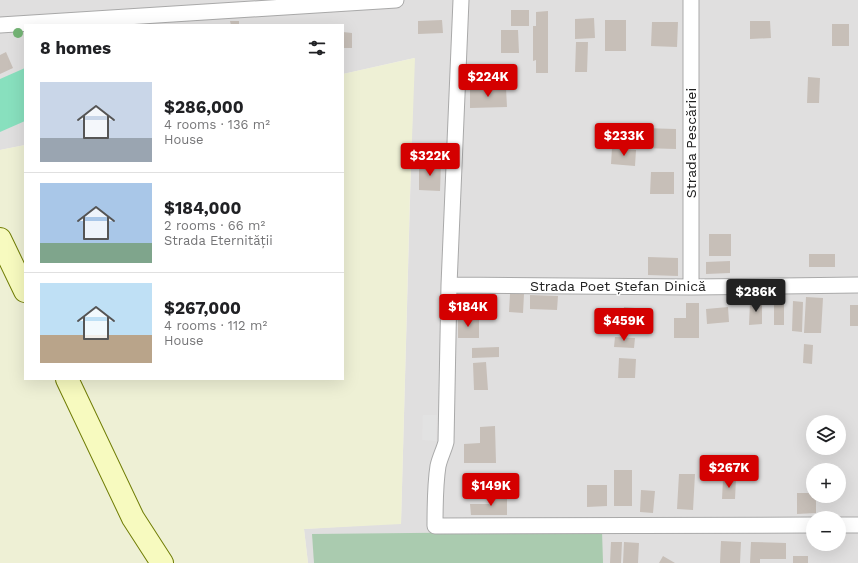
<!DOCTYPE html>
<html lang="en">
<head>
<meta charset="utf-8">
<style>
	:root { --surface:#fff; --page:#f2f2f2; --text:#202124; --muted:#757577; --line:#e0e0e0; --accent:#d40000 }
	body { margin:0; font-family:"Work Sans",sans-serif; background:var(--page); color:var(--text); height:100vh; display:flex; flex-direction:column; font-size:15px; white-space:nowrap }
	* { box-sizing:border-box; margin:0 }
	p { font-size:13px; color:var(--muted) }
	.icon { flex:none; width:22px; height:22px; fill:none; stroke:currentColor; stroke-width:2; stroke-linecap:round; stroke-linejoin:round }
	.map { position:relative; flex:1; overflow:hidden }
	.panel { position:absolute; left:24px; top:24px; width:320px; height:356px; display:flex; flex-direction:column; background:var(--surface); border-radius:0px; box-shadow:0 4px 16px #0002 }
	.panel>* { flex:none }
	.buttons { position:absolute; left:806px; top:415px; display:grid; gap:8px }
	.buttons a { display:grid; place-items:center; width:40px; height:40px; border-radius:50%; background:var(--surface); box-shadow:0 4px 16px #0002; font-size:20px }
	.price { position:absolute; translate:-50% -34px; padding:0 9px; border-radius:4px; background:var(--accent); color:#fff; font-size:13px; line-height:26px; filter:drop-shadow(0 1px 2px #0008) }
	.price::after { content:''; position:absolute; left:50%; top:24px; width:12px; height:9px; margin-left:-6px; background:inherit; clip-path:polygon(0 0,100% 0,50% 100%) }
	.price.active { background:#222; color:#fff }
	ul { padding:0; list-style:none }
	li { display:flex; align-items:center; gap:12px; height:100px; padding:0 16px }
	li+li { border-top:1px solid var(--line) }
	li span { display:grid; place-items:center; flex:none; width:112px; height:80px; border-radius:0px; color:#555 }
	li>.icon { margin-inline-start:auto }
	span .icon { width:48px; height:48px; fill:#fffc; stroke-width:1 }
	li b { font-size:17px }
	h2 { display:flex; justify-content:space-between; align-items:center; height:48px; padding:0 16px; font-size:17px }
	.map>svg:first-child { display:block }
	.residential { fill:#e0dfdf; fill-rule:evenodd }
	.farmland { fill:#eef0d5 }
	.cemetery { fill:#aacbaf }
	.pitch { fill:#88e0be }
	.parking { fill:#e2e2e2 }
	.building { fill:#c7bfb8 }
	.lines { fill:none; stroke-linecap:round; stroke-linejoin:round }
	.street-casing { stroke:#a9a9a9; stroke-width:17 }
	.secondary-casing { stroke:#707d05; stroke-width:24 }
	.street { stroke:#fff; stroke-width:15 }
	.secondary { stroke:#f7fabf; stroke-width:22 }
	.tree { fill:#74b475 }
	.labels { text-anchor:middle; stroke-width:3; stroke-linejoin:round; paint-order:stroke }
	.street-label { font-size:14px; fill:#222; stroke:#fff }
</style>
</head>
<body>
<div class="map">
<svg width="858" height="563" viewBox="0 0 858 563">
	<rect width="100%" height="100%" fill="#f2efe9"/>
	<path class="residential" d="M0,0H858V563H308L304,529L401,523L414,58L343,74V25H25V145L0,150ZM813,422H839V448H813ZM813,470H839V496H813ZM813,518H839V544H813Z"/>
	<path class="farmland" d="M415,58L410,192L401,524L304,529L308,563H0V150L25,145V379H343V74Z"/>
	<path class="cemetery" d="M602,531L603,563H314L312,534Z"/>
	<path class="pitch" d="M25,68V121L0,132V79Z"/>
	<path class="parking" d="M423,415H437L436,441L422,440Z"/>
	<path class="building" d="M511,10H529V26H511Z
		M548,11V73H536V60L533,61V26H536V12Z
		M594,18L595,38L575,39V19Z
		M442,20L443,33L418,34V21Z
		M605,20H626V51H605Z
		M230,21H239V25H231Z
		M750,21H770L771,38L750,39Z
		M652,22H678L677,47L651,46Z
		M832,24H849V46H832Z
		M501,30H518L519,53H501Z
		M343,32L352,33V48H343Z
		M576,42H588L587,72H575Z
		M6,52L13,68L0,74V55Z
		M808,77L820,78L819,103H807Z
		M506,88L507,107L470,108V89Z
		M642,128L676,129V149L641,148Z
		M612,148L636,150L635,166L611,164Z
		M419,163H441L440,191L419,190Z
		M651,172H674V194H650Z
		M709,234H731V256H709Z
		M809,254H835V267H809Z
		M648,257L678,258V276L648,275Z
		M730,261V273L706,274V262Z
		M510,294H524L523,313L509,312Z
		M530,295L558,296L557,310L530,309Z
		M806,297L823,298L821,333H804Z
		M793,301L803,302L802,332L792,331Z
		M750,302H762V324L749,325Z
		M686,303H699V338H674V318H686Z
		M774,304H784V325H774Z
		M850,305H858V326H850Z
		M624,307L635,308L634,334H623Z
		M728,307L729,322L707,324L706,309Z
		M458,318H479V338H458Z
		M615,337L635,338L634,348L614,347Z
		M804,344L813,345L812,364L803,363Z
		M499,347V357L472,358V348Z
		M619,358L636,359L635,378H618Z
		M486,362L488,390H474L473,363Z
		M495,426L496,463H464V444L480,443V427Z
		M614,470H632V506H614Z
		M679,474H695L693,510L677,509Z
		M723,479H736L735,499H722Z
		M587,485H607V506L587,507Z
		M641,490L655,491L653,513L640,512Z
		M797,493H813V496H816V513L797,514Z
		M492,496H507V515H471L470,504H493Z
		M721,541L741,542L740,563H720Z
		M611,542H622L621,563H610Z
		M624,542L639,543L638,563H623Z
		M751,542L786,543V559H760V563H750Z
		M663,556L675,563H659Z
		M793,556H808V563H793Z"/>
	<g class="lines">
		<g class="street-casing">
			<path id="street" d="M461,0L449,285L446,442C444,450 440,457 438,466C435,485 435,506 435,526L813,525
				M0,25L396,0
				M449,285L691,287L858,285
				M691,287V0
				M839,525H858"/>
		</g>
		<g class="secondary-casing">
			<path id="secondary" d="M0,239L25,291
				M67,379L133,518L162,563"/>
		</g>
		<use href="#street" class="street"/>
		<use href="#secondary" class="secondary"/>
	</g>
	<circle class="tree" cx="18" cy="33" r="5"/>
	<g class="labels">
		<g class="street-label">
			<text transform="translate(691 143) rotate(-90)" y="5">Strada Pescăriei</text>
			<text x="618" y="291">Strada Poet Ștefan Dinică</text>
		</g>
	</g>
</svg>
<div class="buttons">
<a><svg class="icon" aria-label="layers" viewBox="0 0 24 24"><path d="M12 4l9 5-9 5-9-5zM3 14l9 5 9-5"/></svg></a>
<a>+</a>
<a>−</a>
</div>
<b class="price" style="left:488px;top:98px">$224K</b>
<b class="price" style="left:624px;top:157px">$233K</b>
<b class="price" style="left:430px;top:177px">$322K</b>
<b class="price active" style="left:756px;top:313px">$286K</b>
<b class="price" style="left:468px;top:328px">$184K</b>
<b class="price" style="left:624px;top:342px">$459K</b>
<b class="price" style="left:729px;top:489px">$267K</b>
<b class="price" style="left:491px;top:507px">$149K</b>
<section class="panel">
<h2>8 homes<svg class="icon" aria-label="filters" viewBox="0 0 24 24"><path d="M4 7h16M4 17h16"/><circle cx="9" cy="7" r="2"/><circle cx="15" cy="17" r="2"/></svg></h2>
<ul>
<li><span style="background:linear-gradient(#c9d6e8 70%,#9aa5b1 0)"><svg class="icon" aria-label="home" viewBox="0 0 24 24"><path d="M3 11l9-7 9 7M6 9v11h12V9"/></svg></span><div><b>$286,000</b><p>4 rooms · 136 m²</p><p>House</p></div></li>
<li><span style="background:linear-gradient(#a9c7e8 75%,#7fa58c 0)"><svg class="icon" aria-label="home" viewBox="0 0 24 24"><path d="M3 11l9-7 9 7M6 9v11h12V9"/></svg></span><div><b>$184,000</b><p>2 rooms · 66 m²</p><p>Strada Eternității</p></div></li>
<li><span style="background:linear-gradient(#bfe0f5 65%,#b9a48a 0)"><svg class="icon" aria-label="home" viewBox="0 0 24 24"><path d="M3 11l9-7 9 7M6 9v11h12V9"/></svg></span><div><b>$267,000</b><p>4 rooms · 112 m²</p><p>House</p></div></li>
</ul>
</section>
</div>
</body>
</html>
